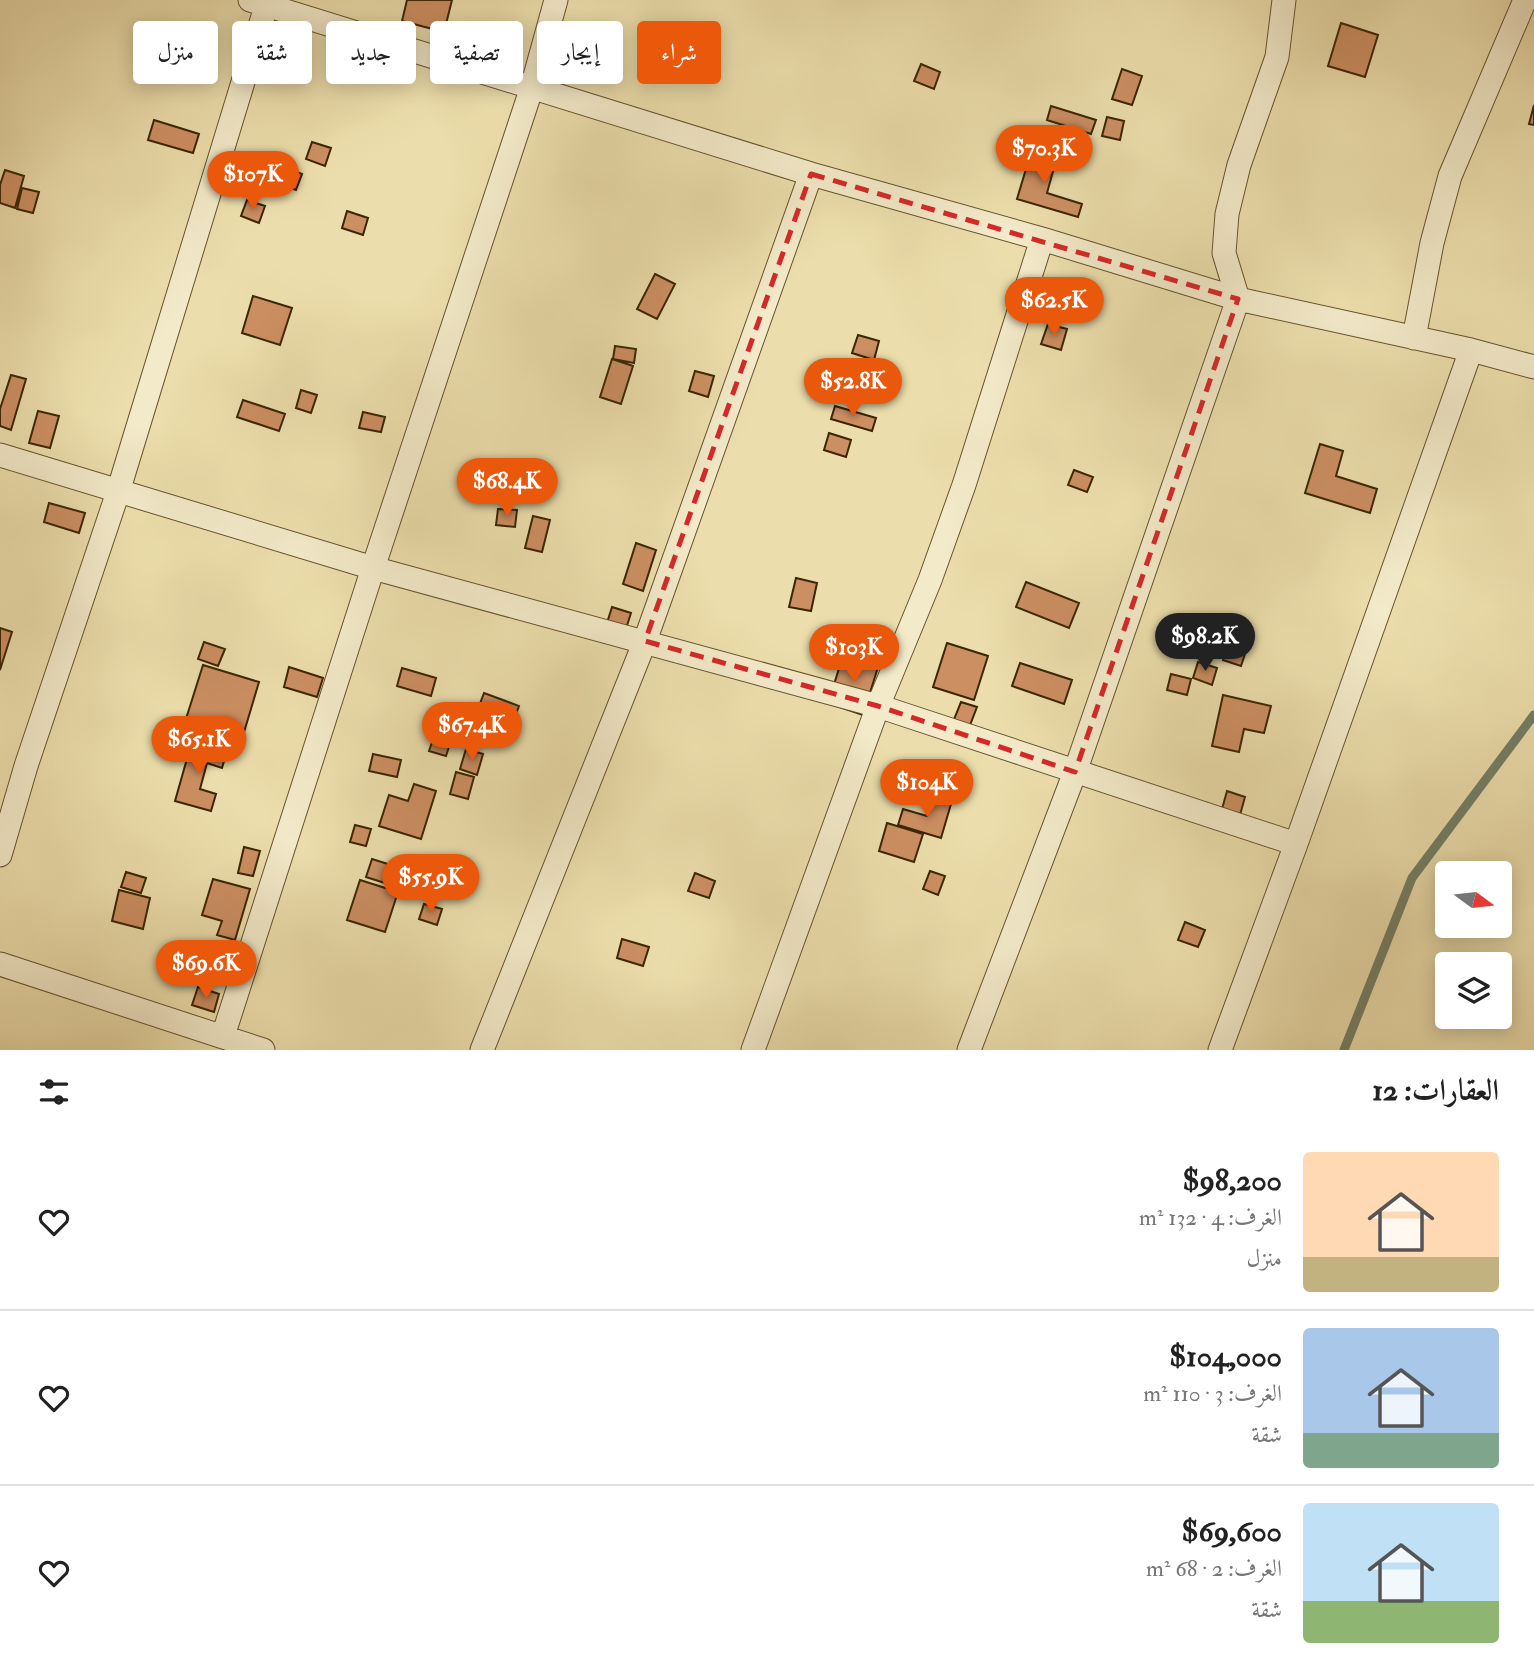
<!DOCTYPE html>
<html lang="ar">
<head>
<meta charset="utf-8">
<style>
	:root { --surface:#fff; --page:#f2f2f2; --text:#222; --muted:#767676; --line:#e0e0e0; --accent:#ea580c }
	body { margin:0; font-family:"IM FELL Double Pica",Amiri,serif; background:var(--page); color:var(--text); direction:rtl; height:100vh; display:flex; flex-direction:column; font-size:26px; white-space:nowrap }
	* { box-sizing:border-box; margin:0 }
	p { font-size:23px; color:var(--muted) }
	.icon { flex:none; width:38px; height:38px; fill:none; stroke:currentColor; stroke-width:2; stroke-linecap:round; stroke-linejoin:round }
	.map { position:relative; height:1050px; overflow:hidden; direction:ltr }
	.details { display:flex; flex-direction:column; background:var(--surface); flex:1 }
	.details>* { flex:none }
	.guide { position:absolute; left:21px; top:21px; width:700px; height:63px; direction:rtl; display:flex; gap:14px }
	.needle { width:46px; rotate:105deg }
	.buttons { position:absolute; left:1435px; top:861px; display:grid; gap:14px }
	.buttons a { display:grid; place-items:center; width:77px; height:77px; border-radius:7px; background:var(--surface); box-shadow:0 4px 18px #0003; font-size:35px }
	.price { position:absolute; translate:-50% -60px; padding:0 16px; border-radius:24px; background:var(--accent); color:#fff; font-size:23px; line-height:46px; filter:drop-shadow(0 2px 4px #0008) }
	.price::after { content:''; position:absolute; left:50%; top:42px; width:21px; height:16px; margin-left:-10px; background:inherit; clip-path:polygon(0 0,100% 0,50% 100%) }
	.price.selected { background:#222; color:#fff }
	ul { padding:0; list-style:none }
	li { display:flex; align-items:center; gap:21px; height:175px; padding:0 35px }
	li+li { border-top:2px solid var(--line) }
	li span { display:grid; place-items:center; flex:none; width:196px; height:140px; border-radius:7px; color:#555 }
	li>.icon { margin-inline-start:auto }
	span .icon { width:84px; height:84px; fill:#fffc; stroke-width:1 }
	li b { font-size:30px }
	h2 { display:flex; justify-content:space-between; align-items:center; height:84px; padding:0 35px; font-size:30px }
	.tag { padding:0 24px; border-radius:7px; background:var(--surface); box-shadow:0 4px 18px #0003; font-size:24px; line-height:63px }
	.tag.selected { background:var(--accent); color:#fff }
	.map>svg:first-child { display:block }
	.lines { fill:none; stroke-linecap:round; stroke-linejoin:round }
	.stream { stroke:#738067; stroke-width:9 }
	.building { fill:#cc8f62; stroke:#3b2503; stroke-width:2 }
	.street-casing { stroke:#67532d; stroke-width:25 }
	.street { stroke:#f3eac9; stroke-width:23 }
	.marked { fill:none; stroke:#d62828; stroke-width:5; stroke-dasharray:14 9; stroke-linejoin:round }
</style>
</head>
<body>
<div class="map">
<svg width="1534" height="1050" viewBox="0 0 1534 1050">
	<rect width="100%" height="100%" fill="#ecdeac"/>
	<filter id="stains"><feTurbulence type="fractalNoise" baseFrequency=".00286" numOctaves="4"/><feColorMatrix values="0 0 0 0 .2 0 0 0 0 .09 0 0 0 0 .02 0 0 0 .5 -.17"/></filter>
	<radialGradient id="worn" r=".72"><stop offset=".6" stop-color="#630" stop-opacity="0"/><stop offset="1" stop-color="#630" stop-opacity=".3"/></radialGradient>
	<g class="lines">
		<path class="stream" d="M1344,1050L1412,878L1534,715"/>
	</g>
	<path class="building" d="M407,0H452L444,32L402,21Z
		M1341,23L1378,35L1365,77L1328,66Z
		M921,64L940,72L934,89L914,81Z
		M1122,69L1142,76L1132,105L1112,99Z
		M1534,105V125L1529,124Z
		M1051,106L1096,120L1091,134L1047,120Z
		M1107,117L1124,121L1120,140L1102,136Z
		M154,120L199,134L193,153L148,140Z
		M312,142L331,148L325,166L306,159Z
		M1032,149L1057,157L1047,193L1082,204L1078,217L1017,199Z
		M285,167L302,174L296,190L279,184Z
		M5,170L24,176L15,208L0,203V185Z
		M22,188L39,192L33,213L17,209Z
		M247,200L265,206L259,223L241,216Z
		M347,211L368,218L363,235L342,228Z
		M655,274L675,284L657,319L637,309Z
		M253,296L292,308L280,345L242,333Z
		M1048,324L1067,329L1061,350L1041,344Z
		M858,335L879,341L874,360L852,353Z
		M615,346L636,349L634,363L613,359Z
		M612,359L633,366L621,404L600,397Z
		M695,371L714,376L708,397L689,391Z
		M11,375L26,379L11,430L0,426V409Z
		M845,380L865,386L859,404L839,398Z
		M301,390L317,395L311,413L296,408Z
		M243,400L285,414L279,431L237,417Z
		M835,406L876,418L872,431L831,419Z
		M38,411L59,416L50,448L29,443Z
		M363,412L385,417L381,432L359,428Z
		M829,433L851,440L846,457L824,450Z
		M1320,444L1343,451L1336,476L1377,489L1370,513L1305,493Z
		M1074,470L1093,477L1087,492L1068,485Z
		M49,503L85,513L79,533L44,522Z
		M498,509L517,510L515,527L496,525Z
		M533,516L550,520L542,552L525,548Z
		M636,543L656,550L643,591L623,584Z
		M796,578L817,583L811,611L789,607Z
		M1026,582L1079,603L1069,628L1016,607Z
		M612,607L631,613L625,632L606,626Z
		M0,628L12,632L0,670Z
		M204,642L225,649L218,666L198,659Z
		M1229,642L1247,648L1241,666L1223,660Z
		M947,643L988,656L974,700L933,687Z
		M853,644L878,650L875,660L851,653Z
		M844,653L879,664L863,715L828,703Z
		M1198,662L1217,668L1212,685L1193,678Z
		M1020,663L1072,680L1064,704L1012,686Z
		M203,665L259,682L242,739L185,722Z
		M289,667L323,678L317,697L284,687Z
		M402,668L436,678L431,696L397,686Z
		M1171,674L1191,679L1187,695L1167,690Z
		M484,693L519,706L513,722L478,709Z
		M1223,695L1271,706L1264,733L1244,729L1239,752L1212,746Z
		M961,702L977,707L967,733L951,727Z
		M441,716L457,722L446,756L429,751Z
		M192,741L227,751L222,768L207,763L200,789L216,794L211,811L175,801Z
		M466,749L483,754L477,775L460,769Z
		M373,754L401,760L397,777L369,771Z
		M456,772L474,777L468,799L450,794Z
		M414,784L436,791L421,839L379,826L389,795L408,801Z
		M1227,791L1245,797L1240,815L1222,809Z
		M932,799L951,804L941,838L898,825L903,809L927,816Z
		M887,823L923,834L914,862L879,851Z
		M355,825L371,829L366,846L350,842Z
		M244,847L260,851L253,876L238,873Z
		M372,859L413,872L407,890L366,877Z
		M930,871L945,876L938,895L923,889Z
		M126,872L146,878L141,893L121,887Z
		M695,873L715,881L709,898L688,891Z
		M213,879L250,889L235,940L217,935L222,921L202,915Z
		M360,880L398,892L385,932L347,920Z
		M119,890L150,898L143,929L112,921Z
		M424,904L442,909L437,925L419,919Z
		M1185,922L1205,930L1198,947L1178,940Z
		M622,939L649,947L643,966L617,958Z
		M198,987L219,994L214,1012L192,1005Z"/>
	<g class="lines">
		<g class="street-casing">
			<path id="street" d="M250,0L811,174L1042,239L1238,299L1471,350L1534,367
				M1414,338L1432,243L1450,176L1525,0
				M0,455L373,568L878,706L1296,844
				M0,855L26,766L118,492L268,0
				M0,964L263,1050
				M223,1036L373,568L532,87L556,0
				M482,1050L645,641L811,174
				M753,1050L878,706L930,580L964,485L1042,239
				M969,1050L1075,772L1238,299L1224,253L1227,214L1239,165L1277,57L1284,0
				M1220,1050L1296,844L1471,350"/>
		</g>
		<use href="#street" class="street"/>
	</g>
	<path class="marked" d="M811,174L1238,299L1075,772L878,706L645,641Z"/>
	<rect width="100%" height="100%" filter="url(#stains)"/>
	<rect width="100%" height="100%" fill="url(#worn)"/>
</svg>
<div class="buttons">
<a><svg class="needle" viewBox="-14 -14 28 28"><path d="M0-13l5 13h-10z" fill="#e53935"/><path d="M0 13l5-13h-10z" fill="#767676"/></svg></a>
<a><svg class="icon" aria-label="layers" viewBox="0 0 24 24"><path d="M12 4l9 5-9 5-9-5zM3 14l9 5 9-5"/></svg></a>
</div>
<b class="price" style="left:1044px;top:185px">$70.3K</b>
<b class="price" style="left:253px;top:211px">$107K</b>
<b class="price" style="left:1054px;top:337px">$62.5K</b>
<b class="price" style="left:853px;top:418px">$52.8K</b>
<b class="price" style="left:507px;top:518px">$68.4K</b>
<b class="price selected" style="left:1205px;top:673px">$98.2K</b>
<b class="price" style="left:854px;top:684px">$103K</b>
<b class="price" style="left:472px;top:762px">$67.4K</b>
<b class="price" style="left:199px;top:776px">$65.1K</b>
<b class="price" style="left:927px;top:819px">$104K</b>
<b class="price" style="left:431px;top:914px">$55.9K</b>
<b class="price" style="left:206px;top:1000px">$69.6K</b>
<div class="guide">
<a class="tag selected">شراء</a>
<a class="tag">إيجار</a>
<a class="tag">تصفية</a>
<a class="tag">جديد</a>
<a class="tag">شقة</a>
<a class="tag">منزل</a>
</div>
</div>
<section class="details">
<h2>العقارات: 12<svg class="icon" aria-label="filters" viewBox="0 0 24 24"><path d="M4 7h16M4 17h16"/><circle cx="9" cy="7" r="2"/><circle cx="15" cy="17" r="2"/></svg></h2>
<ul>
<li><span style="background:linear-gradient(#ffd9b3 75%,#c2b280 0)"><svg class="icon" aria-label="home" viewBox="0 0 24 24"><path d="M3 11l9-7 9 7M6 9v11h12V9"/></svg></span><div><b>$98,200</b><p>الغرف: 4 · 132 m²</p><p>منزل</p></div><svg class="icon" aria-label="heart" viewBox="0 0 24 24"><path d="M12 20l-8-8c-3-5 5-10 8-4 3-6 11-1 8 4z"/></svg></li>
<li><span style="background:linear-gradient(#a9c7e8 75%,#7fa58c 0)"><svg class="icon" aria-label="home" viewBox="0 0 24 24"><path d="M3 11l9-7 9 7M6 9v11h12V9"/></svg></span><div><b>$104,000</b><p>الغرف: 3 · 110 m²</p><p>شقة</p></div><svg class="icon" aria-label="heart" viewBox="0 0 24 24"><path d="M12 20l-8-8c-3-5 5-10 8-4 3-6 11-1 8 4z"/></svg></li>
<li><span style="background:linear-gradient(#bfe0f5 70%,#8fb573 0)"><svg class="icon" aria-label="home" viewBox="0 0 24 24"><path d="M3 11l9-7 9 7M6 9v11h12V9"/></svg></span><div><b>$69,600</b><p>الغرف: 2 · 68 m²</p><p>شقة</p></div><svg class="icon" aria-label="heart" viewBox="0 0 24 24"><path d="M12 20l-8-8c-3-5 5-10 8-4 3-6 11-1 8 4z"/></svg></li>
</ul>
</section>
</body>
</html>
